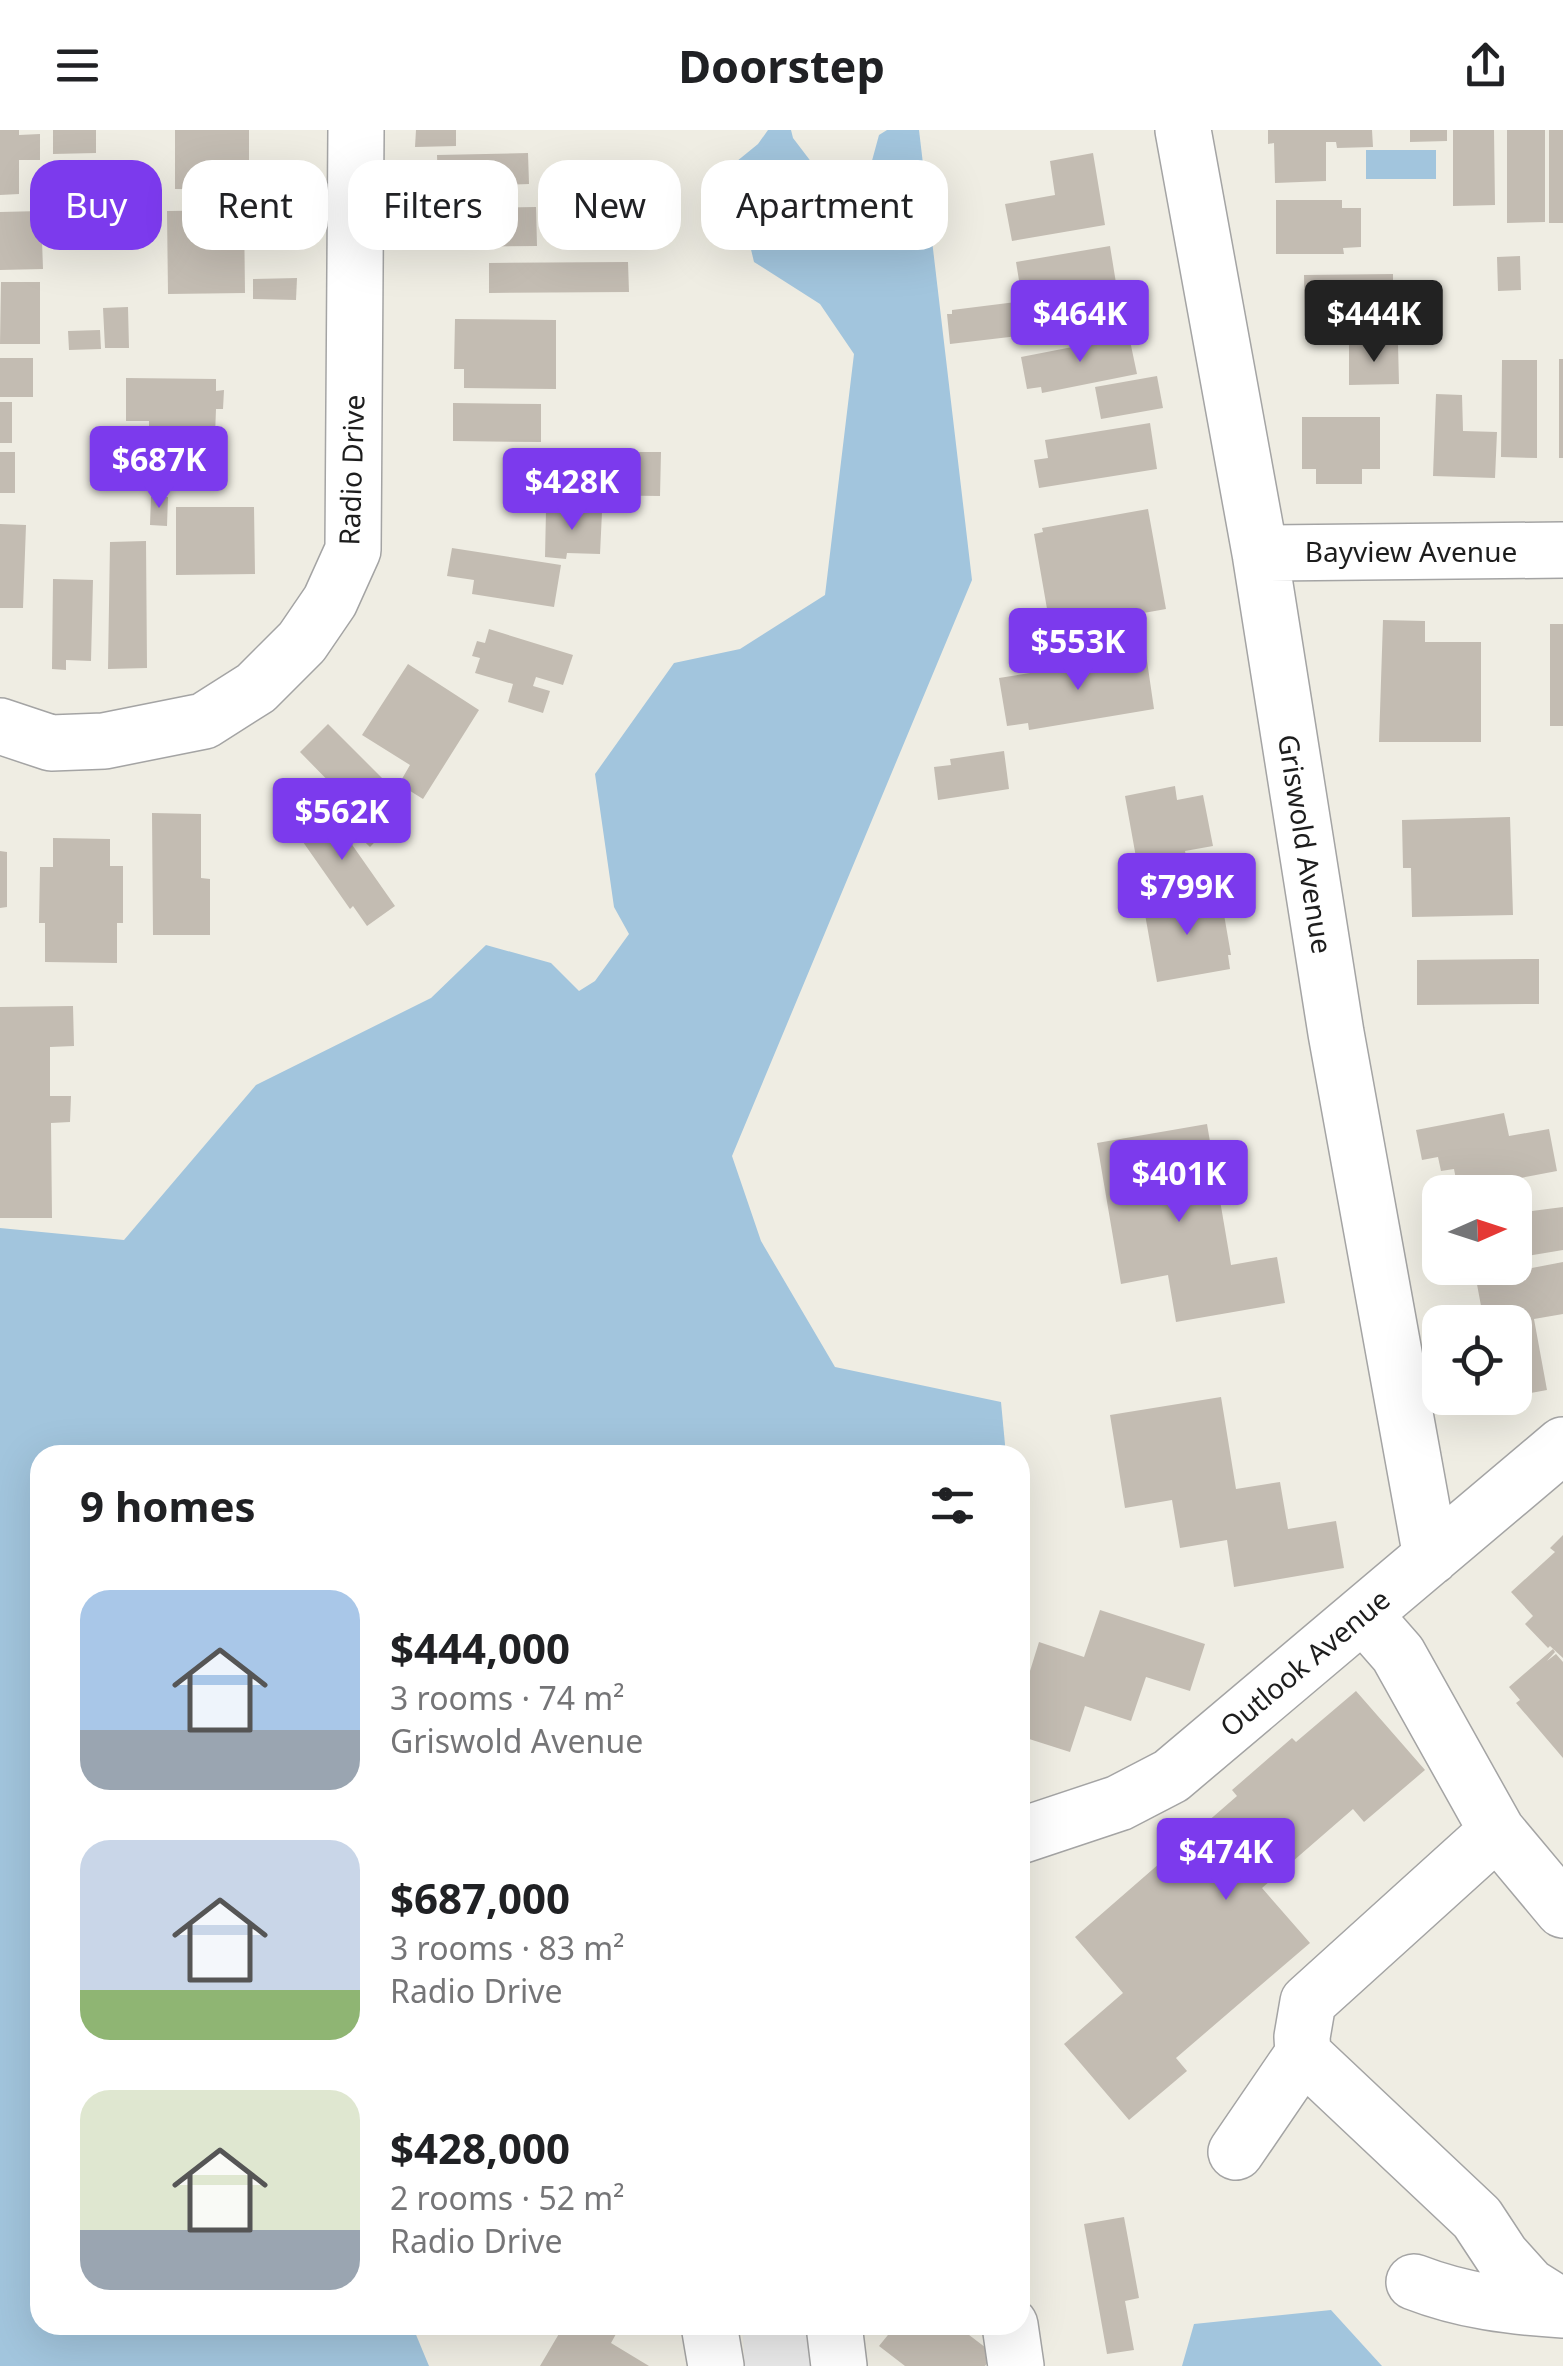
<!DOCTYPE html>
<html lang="en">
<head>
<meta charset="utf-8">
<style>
	:root { --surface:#fff; --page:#f6f6f6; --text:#202124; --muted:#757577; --accent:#7c3aed }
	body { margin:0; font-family:"Noto Sans",sans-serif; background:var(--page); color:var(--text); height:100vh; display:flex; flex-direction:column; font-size:38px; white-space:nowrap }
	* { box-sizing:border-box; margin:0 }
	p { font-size:32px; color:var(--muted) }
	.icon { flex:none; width:55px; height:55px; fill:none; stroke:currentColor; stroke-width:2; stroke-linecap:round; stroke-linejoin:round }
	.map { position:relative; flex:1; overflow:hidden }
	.details { position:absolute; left:30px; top:1315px; width:1000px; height:890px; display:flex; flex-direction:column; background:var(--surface); border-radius:30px; box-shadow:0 10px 40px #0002 }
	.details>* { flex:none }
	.top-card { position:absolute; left:30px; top:30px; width:1000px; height:90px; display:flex; gap:20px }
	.needle { width:65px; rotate:87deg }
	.controls { position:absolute; left:1422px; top:1045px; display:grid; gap:20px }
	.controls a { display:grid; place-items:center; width:110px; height:110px; border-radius:20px; background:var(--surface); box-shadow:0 10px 40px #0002; font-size:50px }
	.price { position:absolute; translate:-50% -85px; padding:0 22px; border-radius:10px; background:var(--accent); color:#fff; font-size:32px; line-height:65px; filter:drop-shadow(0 2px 5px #0008) }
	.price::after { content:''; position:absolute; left:50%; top:60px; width:30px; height:22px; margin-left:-15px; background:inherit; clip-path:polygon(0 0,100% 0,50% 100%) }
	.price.current { background:#222; color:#fff }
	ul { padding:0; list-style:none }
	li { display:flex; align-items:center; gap:30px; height:250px; padding:0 50px }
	li span { display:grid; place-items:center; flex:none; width:280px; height:200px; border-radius:30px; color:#555 }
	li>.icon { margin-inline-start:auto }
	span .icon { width:120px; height:120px; fill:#fffc; stroke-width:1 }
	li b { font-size:42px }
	h2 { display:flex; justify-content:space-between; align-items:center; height:120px; padding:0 50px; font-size:42px }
	.pill { padding:0 35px; border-radius:30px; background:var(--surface); box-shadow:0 10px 40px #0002; font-size:35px; line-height:90px }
	.pill.current { background:var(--accent); color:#fff }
	header { display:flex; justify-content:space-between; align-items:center; height:130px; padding:0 50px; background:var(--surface); font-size:45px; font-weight:700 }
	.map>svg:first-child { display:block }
	.parking { fill:#e9e9e9 }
	.water { fill:#a2c5dd }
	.building { fill:#c3bcb2 }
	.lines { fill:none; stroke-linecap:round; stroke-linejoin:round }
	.minor-casing { stroke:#a4a4a4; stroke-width:58 }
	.minor { stroke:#fff; stroke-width:55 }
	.labels { text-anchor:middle; stroke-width:8; stroke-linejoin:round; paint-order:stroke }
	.street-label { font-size:28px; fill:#1d1d1d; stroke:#fff }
</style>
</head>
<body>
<header><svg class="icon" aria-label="menu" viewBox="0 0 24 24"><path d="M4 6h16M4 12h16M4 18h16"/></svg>Doorstep<svg class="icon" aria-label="share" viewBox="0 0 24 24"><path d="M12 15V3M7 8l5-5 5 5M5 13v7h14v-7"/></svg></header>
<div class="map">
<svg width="1563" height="2236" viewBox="0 0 1563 2236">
	<rect width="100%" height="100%" fill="#efede3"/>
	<path class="parking" d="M742,2195H821L826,2236H745Z"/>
	<path class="water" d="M768,0H791L793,8L825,50L867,49L879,5L887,0H919L972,450L732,1026L761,1111L835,1237L1001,1272L1006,1325H40V2195H412L429,2236H0V1098L124,1110L256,955L431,868L486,815L551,833L579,861L595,851L629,804L614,777L595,644L674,533L740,519L825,465L854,224L820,174L754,132L731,36L758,14Z
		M1366,20H1436V49H1366Z
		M1331,2180L1382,2236H1182L1194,2194Z"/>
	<path class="building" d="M0,0H19V5L40,4V30H19V64L0,65Z
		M53,0H96V23L53,24Z
		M175,0H249V60L175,59Z
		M416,0H456V16L415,17Z
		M1268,0H1372L1373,17L1337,18L1336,12H1326V51L1275,53L1274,13L1268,14Z
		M1410,0H1447V11L1410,12Z
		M1453,0H1494L1495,75L1453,76Z
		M1507,0H1545V92L1507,93Z
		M1549,0H1563V93H1549Z
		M528,23L529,54L438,57L437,25Z
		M1093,23L1105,95L1012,111L1005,74L1055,65L1050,31Z
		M624,70V90L584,91L583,71Z
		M1276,70H1342V78H1361V117L1343,118L1344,124H1276Z
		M536,77L537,116L443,117L442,79Z
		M244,80L245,163L168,164L167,81Z
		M41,81L43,139L0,140V82Z
		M1110,116L1116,153L1022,169L1016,132Z
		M1520,126L1521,160L1498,161L1497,127Z
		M628,132L629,162L489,163V133Z
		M1393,144V197L1305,198L1304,145Z
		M297,148L296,170L253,169V149Z
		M1,152H40V214H0Z
		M1023,171L1027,205L950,214L947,184H952V180Z
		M128,177L129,218H105L103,178Z
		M455,189L556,190V259L464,258V239H454Z
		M100,200L101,219L69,220L68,201Z
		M1129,206L1137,244L1042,263L1041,257L1027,259L1021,227Z
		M1398,214L1399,254L1349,255V215Z
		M0,228H33V267H0Z
		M1559,229H1563V328H1559Z
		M1502,230H1537V328L1501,327Z
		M1157,246L1163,278L1101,289L1095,257Z
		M126,248L216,249V261L224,260L223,279H216L215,306H184V315L149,314V291H126Z
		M1436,264L1462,265L1463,301L1497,302L1495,348L1433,346Z
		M0,272H12V313H0Z
		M453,273L541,274V312L453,311Z
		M1302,287H1380V339H1362V354H1316V339H1302Z
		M1150,293L1157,339L1039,358L1034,330L1048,328L1045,310Z
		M0,322H15V363H0Z
		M578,322H661L660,366L577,365V342L585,341V332L578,331Z
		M151,367H168L167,396L150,395Z
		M176,377H254L255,444L176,445Z
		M1148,379L1166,479L1060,498L1059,495L1050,496L1034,404L1043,402L1042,398Z
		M546,380L602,382L600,424L567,423L566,429L545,427Z
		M0,394L26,395L23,478H0Z
		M146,411L147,538L108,539L110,412Z
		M452,418L561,435L554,477L472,464L474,450L447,446Z
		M53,449L93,450L91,531L66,530V540L52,539Z
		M1383,490L1425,491V512H1481V612H1379Z
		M1550,494H1563V596H1550Z
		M489,499L573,525L563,555L536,547L533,556L550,561L543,583L508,572L513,554L475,543L480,528L472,526L477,511L485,513Z
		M1146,524L1154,579L1029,600L1028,593L1007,596L999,548Z
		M408,534L479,580L423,669L399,654L410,635L362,605Z
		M328,594L410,676L370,717L341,689L345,685L334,673L342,665L300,622Z
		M1004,621L1009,659L938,670L934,637L951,635L950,629Z
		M1175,656L1177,670L1203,665L1213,716L1185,721L1188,735L1139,744L1125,666Z
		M320,669L395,776L367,796L353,776L350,779L289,692Z
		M152,683L201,684V748L210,749V805H153Z
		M1510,687L1513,785L1412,787L1411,738H1403L1402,690Z
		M53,708L110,709V736H123V793H117V833L45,832V793H39L40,737H53Z
		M0,721L7,722V777L0,778Z
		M1193,765L1195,778L1222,773L1231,825H1228L1230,839L1157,852L1143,773Z
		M1539,829V874L1417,875V830Z
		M73,876L74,916L50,917V966H71L70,992L51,993L52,1088H0V877Z
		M1504,983L1509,1006L1549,999L1557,1041L1458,1060L1454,1039L1441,1041L1438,1027L1422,1030L1416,1000Z
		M1207,994L1231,1135L1277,1127L1285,1173L1176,1192L1168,1145L1121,1154L1097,1013Z
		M1521,1064L1524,1082L1563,1077V1120L1515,1128V1065Z
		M1563,1132V1184L1534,1189L1547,1260L1515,1266V1192H1484L1476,1149Z
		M1221,1267L1236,1359L1280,1352L1288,1399L1336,1391L1344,1438L1234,1457L1227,1410L1180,1418L1172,1370L1125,1378L1110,1285Z
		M1563,1405V1528L1550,1516L1548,1518L1525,1494L1533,1486L1511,1462L1555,1422L1550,1418Z
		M1100,1480L1205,1514L1190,1561L1146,1547L1131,1591L1085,1576L1070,1622L1026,1608L1020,1624V1555L1025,1557L1039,1512L1084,1527Z
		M1553,1519L1555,1522L1547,1531L1556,1524L1563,1532V1628L1516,1573L1520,1570L1509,1557Z
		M1356,1561L1425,1640L1364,1692L1353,1679L1262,1758L1310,1813L1176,1928L1187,1941L1129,1990L1064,1914L1123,1863L1075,1807L1237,1666L1232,1660L1292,1608L1296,1612Z
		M1124,2087L1139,2168L1125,2171L1134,2220L1107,2224L1084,2094Z
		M548,2195H621L611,2213L649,2236H540L560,2202Z
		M896,2195H956L994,2224L985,2236H905L879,2216Z"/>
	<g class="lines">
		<g class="minor-casing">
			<path id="minor" d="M1183,0L1260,423L1336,903L1431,1427
				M1260,423L1563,420
				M0,596L51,613L104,611L204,591L256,558L302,512L330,471L353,420L356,0
				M1363,1484L1398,1524L1497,1701L1563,1780
				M1020,1706L1119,1673L1171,1646L1563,1315
				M1303,1924L1477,2088L1502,2126L1529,2156L1563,2177
				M1236,2022L1303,1924L1302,1907L1308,1872L1497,1701
				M1414,2152C1463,2171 1511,2177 1563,2180
				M709,2195L716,2236
				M834,2195L839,2236
				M1010,2195L1016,2236"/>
		</g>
		<use href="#minor" class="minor"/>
	</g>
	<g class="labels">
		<g class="street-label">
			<text transform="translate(352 340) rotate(-88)" y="10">Radio Drive</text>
			<text x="1411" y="432">Bayview Avenue</text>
			<text transform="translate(1305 714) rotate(81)" y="10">Griswold Avenue</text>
			<text transform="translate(1305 1533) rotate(-40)" y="10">Outlook Avenue</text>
		</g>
	</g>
</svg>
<div class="controls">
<a><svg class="needle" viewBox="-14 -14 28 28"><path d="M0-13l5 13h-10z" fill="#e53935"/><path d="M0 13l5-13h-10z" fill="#757577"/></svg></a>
<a><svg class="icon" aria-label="locate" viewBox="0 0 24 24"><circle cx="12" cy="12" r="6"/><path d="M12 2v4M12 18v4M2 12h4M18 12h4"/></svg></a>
</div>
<b class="price" style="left:1080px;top:235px">$464K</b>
<b class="price current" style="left:1374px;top:235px">$444K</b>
<b class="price" style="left:159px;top:381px">$687K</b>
<b class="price" style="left:572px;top:403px">$428K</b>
<b class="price" style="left:1078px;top:563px">$553K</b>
<b class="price" style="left:342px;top:733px">$562K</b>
<b class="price" style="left:1187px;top:808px">$799K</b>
<b class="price" style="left:1179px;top:1095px">$401K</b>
<b class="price" style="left:1226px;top:1773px">$474K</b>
<div class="top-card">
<a class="pill current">Buy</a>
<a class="pill">Rent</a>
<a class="pill">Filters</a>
<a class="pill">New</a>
<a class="pill">Apartment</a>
</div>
<section class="details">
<h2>9 homes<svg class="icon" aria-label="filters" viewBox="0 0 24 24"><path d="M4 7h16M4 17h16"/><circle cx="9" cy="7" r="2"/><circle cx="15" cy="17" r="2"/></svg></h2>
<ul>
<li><span style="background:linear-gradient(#a9c7e8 70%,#9aa5b1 0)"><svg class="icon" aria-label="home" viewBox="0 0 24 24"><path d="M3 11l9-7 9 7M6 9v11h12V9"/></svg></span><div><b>$444,000</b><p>3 rooms · 74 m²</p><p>Griswold Avenue</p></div></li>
<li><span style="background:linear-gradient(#c9d6e8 75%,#8fb573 0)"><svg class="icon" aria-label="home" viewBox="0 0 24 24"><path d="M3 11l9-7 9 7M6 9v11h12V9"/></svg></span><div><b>$687,000</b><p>3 rooms · 83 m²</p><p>Radio Drive</p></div></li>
<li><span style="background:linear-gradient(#dfe7d0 70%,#9aa5b1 0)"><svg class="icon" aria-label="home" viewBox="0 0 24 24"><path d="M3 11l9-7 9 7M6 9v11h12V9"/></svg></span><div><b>$428,000</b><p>2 rooms · 52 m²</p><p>Radio Drive</p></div></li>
</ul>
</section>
</div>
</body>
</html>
